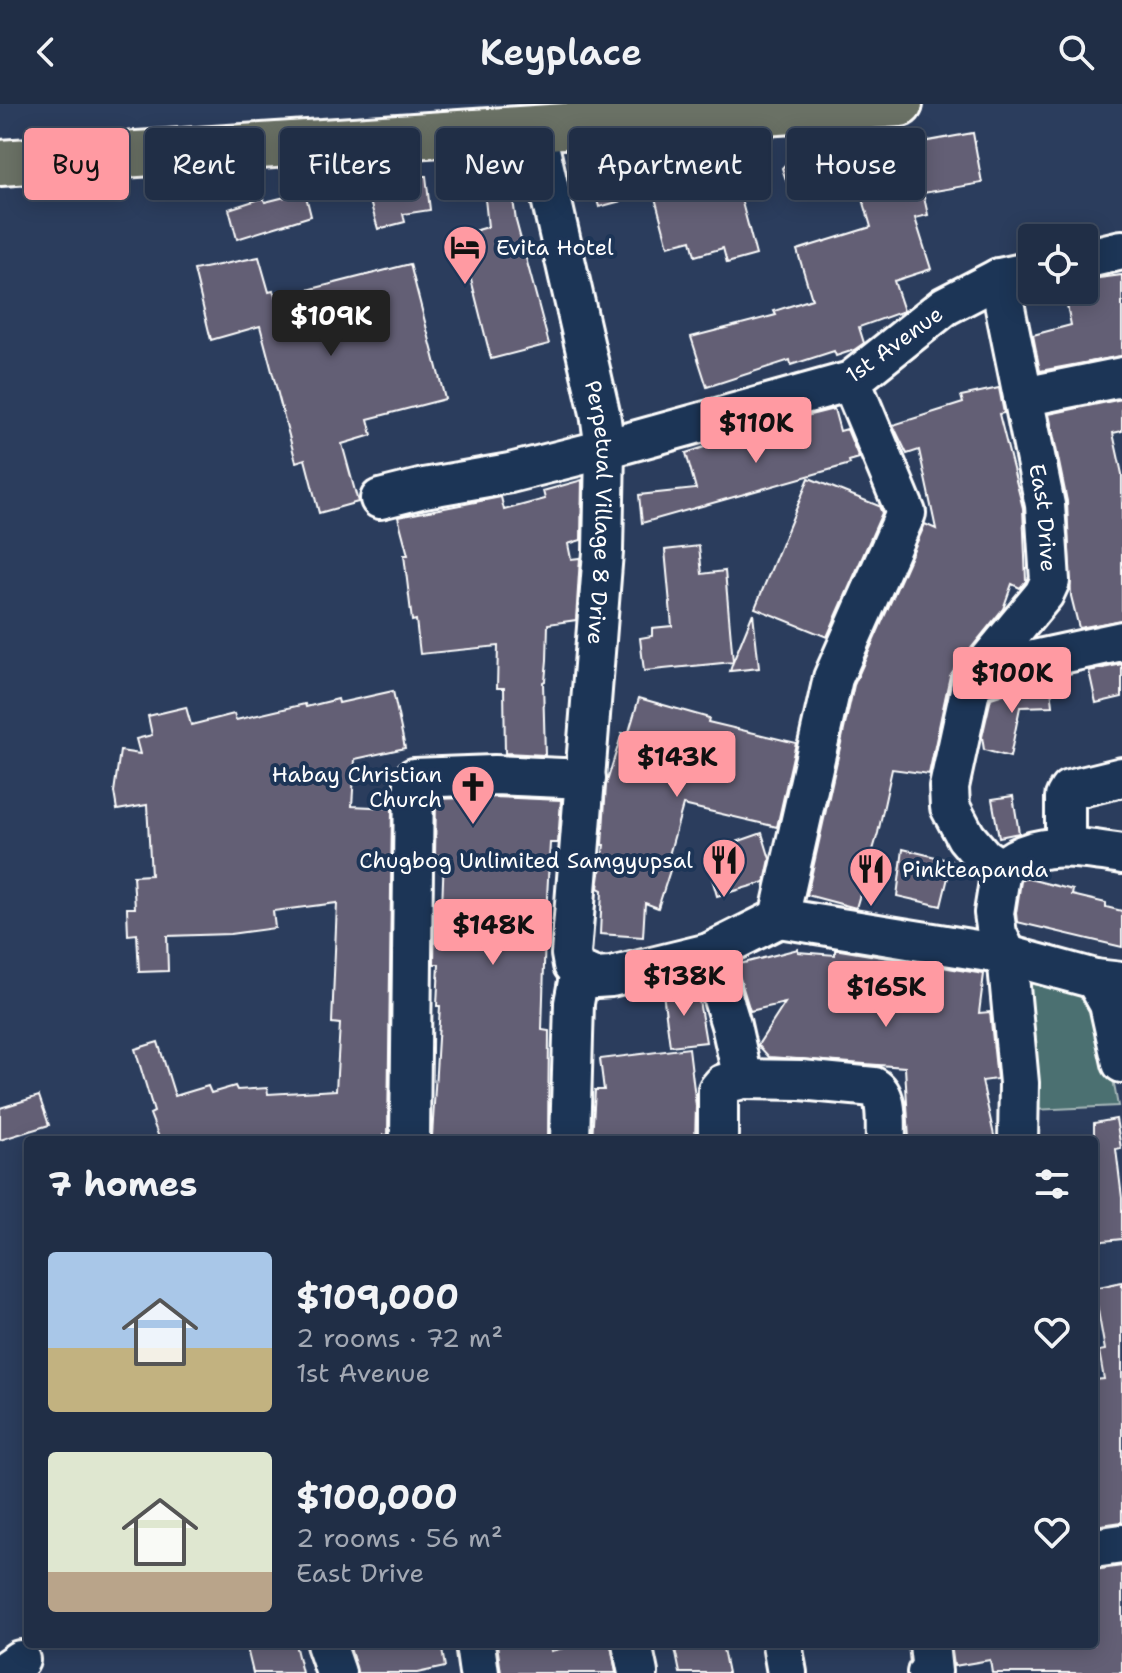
<!DOCTYPE html>
<html lang="en">
<head>
<meta charset="utf-8">
<style>
	:root { --surface:#202e46; --page:#28364d; --text:#f1f3f6; --muted:#a2a8b3; --line:#3d4a5f; --accent:#ff9aa2 }
	body { margin:0; font-family:"Shantell Sans",sans-serif; background:var(--page); color:var(--text); height:100vh; display:flex; flex-direction:column; font-size:30px; white-space:nowrap }
	* { box-sizing:border-box; margin:0 }
	p { font-size:26px; color:var(--muted) }
	.icon { flex:none; width:44px; height:44px; fill:none; stroke:currentColor; stroke-width:2; stroke-linecap:round; stroke-linejoin:round }
	.map { position:relative; flex:1; overflow:hidden }
	.drawer { position:absolute; left:24px; top:1032px; width:1074px; height:512px; display:flex; flex-direction:column; background:var(--surface); border-radius:8px; box-shadow:0 4px 20px #0003,0 0 0 2px var(--line) }
	.drawer>* { flex:none }
	.guide { position:absolute; left:24px; top:24px; width:1074px; height:72px; display:flex; gap:16px }
	.fabs { position:absolute; left:1018px; top:120px; display:grid; gap:16px }
	.fabs a { display:grid; place-items:center; width:80px; height:80px; border-radius:8px; background:var(--surface); box-shadow:0 4px 20px #0003,0 0 0 2px var(--line); font-size:40px }
	.price { position:absolute; translate:-50% -68px; padding:0 18px; border-radius:8px; background:var(--accent); color:#111; font-size:26px; line-height:52px; filter:drop-shadow(0 2px 4px #0008) }
	.price::after { content:''; position:absolute; left:50%; top:48px; width:24px; height:18px; margin-left:-12px; background:inherit; clip-path:polygon(0 0,100% 0,50% 100%) }
	.price.active { background:#222; color:#fff }
	ul { padding:0; list-style:none }
	li { display:flex; align-items:center; gap:24px; height:200px; padding:0 24px }
	li span { display:grid; place-items:center; flex:none; width:224px; height:160px; border-radius:8px; color:#555 }
	li>.icon { margin-inline-start:auto }
	span .icon { width:96px; height:96px; fill:#fffc; stroke-width:1 }
	li b { font-size:34px }
	h2 { display:flex; justify-content:space-between; align-items:center; height:96px; padding:0 24px; font-size:34px }
	.tag { padding:0 28px; border-radius:8px; background:var(--surface); box-shadow:0 4px 20px #0003,0 0 0 2px var(--line); font-size:28px; line-height:72px }
	.tag.active { background:var(--accent); color:#111 }
	header { display:flex; justify-content:space-between; align-items:center; height:104px; padding:0 24px; background:var(--surface); font-size:36px; font-weight:600 }
	.map>svg:first-child { display:block }
	.green { fill:#4c6f71; stroke:#a6b7b8; stroke-width:2 }
	.building { fill:#645f74; stroke:#fff; stroke-width:2 }
	.lines { fill:none; stroke-linecap:round; stroke-linejoin:round }
	.minor-casing { stroke:#fff; stroke-width:44 }
	.major-casing { stroke:#fff; stroke-width:50 }
	.minor { stroke:#1d3557; stroke-width:38 }
	.major { stroke:#6b7165; stroke-width:44 }
	.labels { text-anchor:middle; stroke-width:8; stroke-linejoin:round; paint-order:stroke }
	.poi-label { font-size:22px; fill:#fff; stroke:#1d3557; text-anchor:start }
	.street-label { font-size:22px; fill:#fff; stroke:#1d3557 }
</style>
</head>
<body>
<header><svg class="icon" aria-label="back" viewBox="0 0 24 24"><path d="M15 5l-7 7 7 7"/></svg>Keyplace<svg class="icon" aria-label="search" viewBox="0 0 24 24"><circle cx="10" cy="10" r="6"/><path d="M15 15l6 6"/></svg></header>
<div class="map">
<svg width="1122" height="1569" viewBox="0 0 1122 1569">
	<rect width="100%" height="100%" fill="#2b3d5d"/>
	<filter id="ink" filterUnits="userSpaceOnUse"><feTurbulence type="fractalNoise" baseFrequency=".0125" numOctaves="2"/><feDisplacementMap in="SourceGraphic" scale="16" xChannelSelector="R" yChannelSelector="G"/><feConvolveMatrix kernelMatrix="1 2 1 2 8 2 1 2 1" color-interpolation-filters="sRGB"/></filter>
	<g filter="url(#ink)">
		<path class="green" d="M1025,879L1097,890L1118,1002L1033,1006Z"/>
		<path class="building" d="M973,29L982,79L923,89L928,111L915,114L931,165L894,177L904,207L859,223L864,239L854,246L836,252L834,247L791,261L790,256L707,283L691,233L776,211L774,207L812,195L797,146L871,123L857,74L791,91L782,64L797,48L862,55L917,37V39Z
			M721,56L731,94L740,91L756,151L727,159L723,144L695,152L691,136L668,142L650,75Z
			M611,59L621,97L599,103L589,65Z
			M396,72H426L430,106L403,110L405,118L378,125L365,80Z
			M510,74L516,117L549,240L491,255L460,131L488,123L483,76Z
			M305,88L311,112L237,135L229,105L263,94L265,98Z
			M259,153L269,188L273,187L276,194L410,160L445,295L368,315L372,331L342,340L358,398L319,409L305,355L296,358L260,222L211,236L194,166Z
			M1122,171V252L1040,267L1033,231L1071,221L1064,186H1084V176Z
			M999,284L1004,309L999,310L1023,404L1026,477L1020,484L1012,480L1003,505L955,564L950,572L929,670L892,665L878,729L856,804L807,791L854,581L925,420L936,425L919,346L907,350L893,321L963,299L961,292Z
			M1122,295V327L1113,329L1122,370V516L1079,524L1071,492L1067,397L1049,310Z
			M834,305L840,327L847,325L859,354L849,357L850,360L642,419L639,391L696,385L686,349L757,326L760,337L801,325L798,314Z
			M809,374L879,402L882,409L827,533L755,504Z
			M582,376L581,436L568,440L571,455L580,454L576,516L548,520L547,556L545,577L543,578L545,651L505,649L504,584H497L498,542L420,550L416,516L412,517L404,451H408L398,413L501,393L504,406L545,395L543,387Z
			M699,442L702,470L725,467L733,558L753,509L759,564L730,567L733,558L644,567L640,534L652,532V524L672,522L665,446Z
			M1122,560V593L1096,599L1089,567Z
			M1050,575L1053,602L1020,603L1010,653L984,646L982,633L991,594Z
			M393,587L405,644L355,655L352,702L392,704L388,1031H383V1036H160L150,1010L154,1008L135,945L158,938L175,992L208,982L211,989L235,982L237,986L267,984L268,990L336,986L340,920L332,919L337,799L273,807L275,824L230,830L167,832L168,867L139,868L137,830L128,831L127,804H135L133,772L151,771L147,701L117,706L114,688L120,647L140,650L136,635L152,631L148,612L186,603L191,621L234,610L236,616L305,600L306,603L338,595L339,599Z
			M639,594L709,614L708,618L796,639L777,723L683,701L666,762L672,760L658,804L645,799L643,833L600,830L602,786L598,784L604,741H602L606,681L622,629L628,631Z
			M1013,692L1019,729L999,733L992,695Z
			M494,693L561,696L558,739H550L545,829L542,926L549,927L548,1034L432,1033L440,902H437L439,860H434L435,801L442,802L444,752L435,751L436,695Z
			M762,729L770,755L765,778L717,792L705,749Z
			M903,745L952,757L941,802L897,792Z
			M1025,774L1073,786L1072,791L1106,799V803L1122,807V843L1017,818L1016,809L1021,777Z
			M798,845V848L835,851V846H840L984,870L979,909L990,908L997,975L982,977L995,1036H909L905,963L769,953L758,941L785,899L750,907L736,861Z
			M697,885L706,938L670,942L663,889Z
			M689,944L696,1002L695,1036H592L595,986H604L600,955Z
			M39,992L49,1021L0,1036V1004Z
			M1116,1015L1121,1044L1116,1045L1122,1094V1135L1094,1138V1019Z
			M1122,1178V1418L1094,1422V1276L1104,1275L1099,1247L1105,1246L1094,1184Z
			M1122,1462V1569H992L990,1556L954,1562L951,1540H1094V1466Z
			M246,1540H295L302,1569H253Z
			M349,1540H441L445,1563L417,1569H357Z
			M497,1540H550L551,1547L581,1540H611L616,1569H501Z
			M674,1540H722L728,1569H680Z"/>
		<g class="lines">
			<g class="minor-casing">
				<g id="minor">
					<path id="s1" d="M535,24L600,309L605,345L603,448L571,850L573,861L580,867L574,899L570,1036"/>
					<path d="M1084,155L1122,146"/>
					<path id="s2" d="M999,174L1045,401L1050,477L1044,490L972,577L949,683L950,703L966,733L983,753L1001,765L994,809L997,830L1007,851L1019,979L1018,1036"/>
					<path d="M1023,293L1122,273"/>
					<path d="M380,395L424,384L510,369L605,345L851,277L945,202L999,174L1032,167"/>
					<path d="M972,577L1029,557L1122,537"/>
					<path d="M1065,742V693L1069,686L1122,673"/>
					<path d="M1001,765C1035,734 1081,744 1122,750"/>
					<path d="M779,814L833,574L906,409L851,277"/>
					<path d="M779,814L1007,851L1095,875L1122,878"/>
					<path d="M709,849L731,921L743,975L723,980L718,986V1036"/>
					<path d="M580,867L596,874L611,873L709,849L779,814"/>
					<path d="M1095,875L1109,900L1122,959"/>
					<path d="M743,975L801,976L874,983C889,992 885,1020 886,1036"/>
					<path d="M410,1036L414,674L494,671L586,675"/>
					<path d="M1094,1444L1122,1440"/>
					<path d="M326,1540L336,1569"/>
					<path d="M475,1540L479,1569"/>
					<path d="M632,1540L638,1569"/>
					<path d="M782,1540L787,1569"/>
					<path d="M1,1569L20,1556"/>
					<path d="M927,1569L932,1568L929,1540"/>
				</g>
			</g>
			<g class="major-casing">
				<path id="major" d="M0,59L900,0"/>
			</g>
			<use href="#minor" class="minor"/>
			<use href="#major" class="major"/>
		</g>
	</g>
	<defs>
		<g id="hotel-pin" transform="scale(2.3)"><path d="M0 17L-7.5 6A9.5 9.5 0 1 1 7.5 6Z" fill="#ff9aa2" stroke="#1d3557"/><path d="M-6-4.5h1.5V1H6V5H4.5V3h-9V5H-6ZM-4 0a1.8 1.8 0 1 1 3.6 0ZM.5 0V-2.5h3Q6-2.5 6 0Z" fill="#111"/></g>
		<g id="church-pin" transform="scale(2.3)"><path d="M0 17L-7.5 6A9.5 9.5 0 1 1 7.5 6Z" fill="#ff9aa2" stroke="#1d3557"/><path d="M-1.2-6h2.4v3.5h3.3v2.4h-3.3V6h-2.4V-.1h-3.3v-2.4h3.3Z" fill="#111"/></g>
		<g id="restaurant-pin" transform="scale(2.3)"><path d="M0 17L-7.5 6A9.5 9.5 0 1 1 7.5 6Z" fill="#ff9aa2" stroke="#1d3557"/><path d="M-5-6h1v4h1v-4h1v4h1v-4h1v5L-1.5 .5V6h-2V.5L-5-1ZM5-6V6H3V1.5H1.5Q1.5-4 5-6Z" fill="#111"/></g>
	</defs>
	<g fill-rule="evenodd">
		<use href="#hotel-pin" x="465" y="143"/>
		<use href="#church-pin" x="473" y="683"/>
		<use href="#restaurant-pin" x="724" y="756"/>
		<use href="#restaurant-pin" x="871" y="765"/>
	</g>
	<g class="labels">
		<g class="poi-label">
			<text x="496" y="151">Evita Hotel</text>
			<text x="442" y="678" text-anchor="end">Habay Christian<tspan x="442" dy="25">Church</tspan></text>
			<text x="693" y="764" text-anchor="end">Chugbog Unlimited Samgyupsal</text>
			<text x="902" y="773">Pinkteapanda</text>
		</g>
		<g class="street-label">
			<text transform="translate(894 240) rotate(-36)" y="8">1st Avenue</text>
			<text dy="8" stroke="none"><textPath href="#s1" startOffset="392">Perpetual Village 8 Drive</textPath></text>
			<text dy="8" stroke="none"><textPath href="#s2" startOffset="244">East Drive</textPath></text>
		</g>
	</g>
</svg>
<div class="fabs">
<a><svg class="icon" aria-label="locate" viewBox="0 0 24 24"><circle cx="12" cy="12" r="6"/><path d="M12 2v4M12 18v4M2 12h4M18 12h4"/></svg></a>
</div>
<b class="price active" style="left:331px;top:254px">$109K</b>
<b class="price" style="left:756px;top:361px">$110K</b>
<b class="price" style="left:1012px;top:611px">$100K</b>
<b class="price" style="left:677px;top:695px">$143K</b>
<b class="price" style="left:493px;top:863px">$148K</b>
<b class="price" style="left:684px;top:914px">$138K</b>
<b class="price" style="left:886px;top:925px">$165K</b>
<div class="guide">
<a class="tag active">Buy</a>
<a class="tag">Rent</a>
<a class="tag">Filters</a>
<a class="tag">New</a>
<a class="tag">Apartment</a>
<a class="tag">House</a>
</div>
<section class="drawer">
<h2>7 homes<svg class="icon" aria-label="filters" viewBox="0 0 24 24"><path d="M4 7h16M4 17h16"/><circle cx="9" cy="7" r="2"/><circle cx="15" cy="17" r="2"/></svg></h2>
<ul>
<li><span style="background:linear-gradient(#a9c7e8 60%,#c2b280 0)"><svg class="icon" aria-label="home" viewBox="0 0 24 24"><path d="M3 11l9-7 9 7M6 9v11h12V9"/></svg></span><div><b>$109,000</b><p>2 rooms · 72 m²</p><p>1st Avenue</p></div><svg class="icon" aria-label="heart" viewBox="0 0 24 24"><path d="M12 20l-8-8c-3-5 5-10 8-4 3-6 11-1 8 4z"/></svg></li>
<li><span style="background:linear-gradient(#dfe7d0 75%,#b9a48a 0)"><svg class="icon" aria-label="home" viewBox="0 0 24 24"><path d="M3 11l9-7 9 7M6 9v11h12V9"/></svg></span><div><b>$100,000</b><p>2 rooms · 56 m²</p><p>East Drive</p></div><svg class="icon" aria-label="heart" viewBox="0 0 24 24"><path d="M12 20l-8-8c-3-5 5-10 8-4 3-6 11-1 8 4z"/></svg></li>
</ul>
</section>
</div>
</body>
</html>
